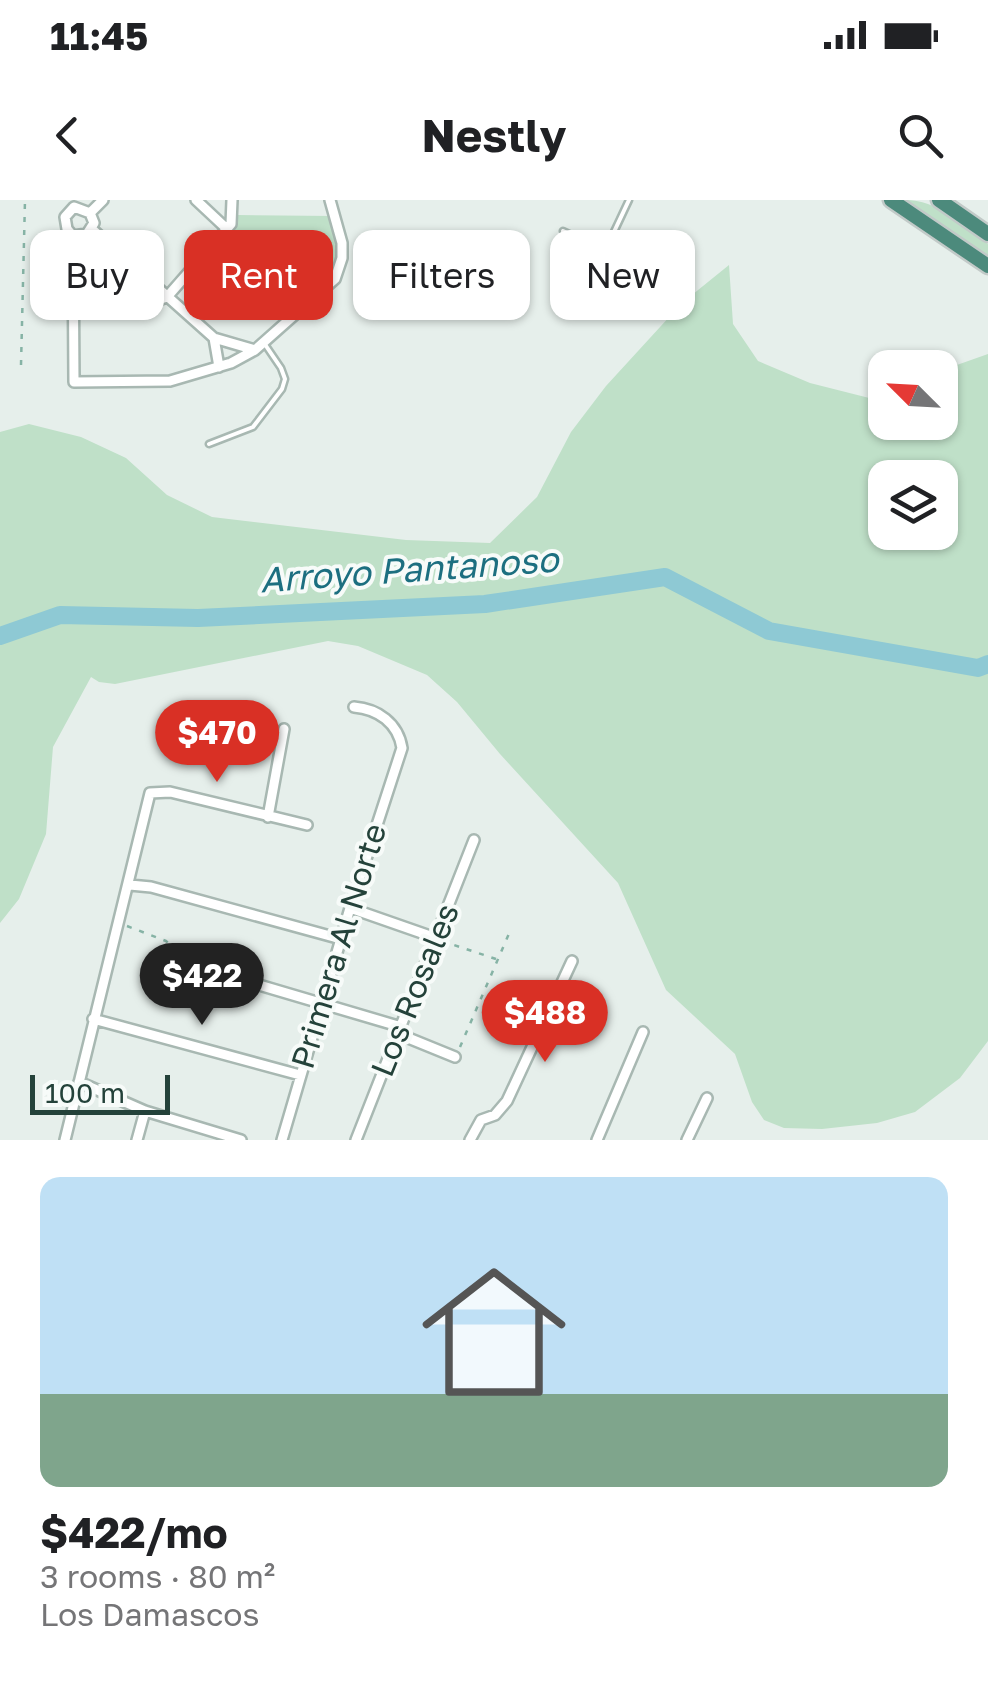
<!DOCTYPE html>
<html lang="en">
<head>
<meta charset="utf-8">
<style>
	:root { --surface:#fff; --page:#f2f2f2; --text:#202124; --muted:#757577; --accent:#d93025 }
	body { margin:0; font-family:"Golos Text",sans-serif; background:var(--page); color:var(--text); height:100vh; display:flex; flex-direction:column; font-size:38px; white-space:nowrap }
	* { box-sizing:border-box; margin:0 }
	p { font-size:32px; color:var(--muted) }
	.icon { flex:none; width:55px; height:55px; fill:none; stroke:currentColor; stroke-width:2; stroke-linecap:round; stroke-linejoin:round }
	.map { position:relative; height:940px; overflow:hidden }
	.drawer { display:flex; flex-direction:column; background:var(--surface); flex:1 }
	.drawer>* { flex:none }
	.hud { position:absolute; left:30px; top:30px; width:930px; height:90px; display:flex; gap:20px }
	.needle { width:65px; rotate:294deg }
	.buttons { position:absolute; left:868px; top:150px; display:grid; gap:20px }
	.buttons a { display:grid; place-items:center; width:90px; height:90px; border-radius:20px; background:var(--surface); box-shadow:0 2px 8px #0004; font-size:50px }
	.scale { position:absolute; left:30px; bottom:25px; width:140px; box-sizing:border-box; padding-left:10px; border:5px solid #24423a; border-top:0; font-size:28px; line-height:35px; white-space:nowrap; color:#24423a; -webkit-text-stroke:8px #f7fbf9; paint-order:stroke }
	.price { position:absolute; translate:-50% -85px; padding:0 22px; border-radius:35px; background:var(--accent); color:#fff; font-size:32px; line-height:65px; filter:drop-shadow(0 2px 5px #0008) }
	.price::after { content:''; position:absolute; left:50%; top:60px; width:30px; height:22px; margin-left:-15px; background:inherit; clip-path:polygon(0 0,100% 0,50% 100%) }
	.price.on { background:#222; color:#fff }
	ul { padding:0; list-style:none }
	li { display:grid; align-content:center; gap:20px; height:530px; padding:0 40px }
	li span { display:grid; place-items:center; height:310px; border-radius:20px; color:#555 }
	li>.icon { margin-inline-start:auto }
	span .icon { width:180px; height:180px; fill:#fffc; stroke-width:1 }
	li b { font-size:42px }
	.tag { padding:0 35px; border-radius:20px; background:var(--surface); box-shadow:0 2px 8px #0004; font-size:35px; line-height:90px }
	.tag.on { background:var(--accent); color:#fff }
	.status { display:flex; justify-content:space-between; align-items:center; height:70px; padding:0 50px; background:var(--surface); direction:ltr }
	.status svg { height:28px; fill:currentColor }
	header { display:flex; justify-content:space-between; align-items:center; height:130px; padding:0 40px; background:var(--surface); font-size:45px; font-weight:700 }
	.map>svg:first-child { display:block }
	.green { fill:#bfe0c8; fill-rule:evenodd }
	.lines { fill:none; stroke-linecap:round; stroke-linejoin:round }
	.river { stroke:#8ec9d4; stroke-width:18 }
	.service-casing { stroke:#a8b8b2; stroke-width:9 }
	.minor-casing { stroke:#a8b8b2; stroke-width:14 }
	.trunk-casing { stroke:#c2cac8; stroke-width:19 }
	.path { stroke:#86b3a5; stroke-width:2.5; stroke-dasharray:5 8; stroke-linecap:butt }
	.service { stroke:#fff; stroke-width:4 }
	.minor { stroke:#fff; stroke-width:9 }
	.trunk { stroke:#4c8a7c; stroke-width:14 }
	.labels { text-anchor:middle; stroke-width:8; stroke-linejoin:round; paint-order:stroke }
	.street-label { font-size:32px; fill:#24423a; stroke:#f7fbf9 }
	.water-label { font-size:35px; font-style:italic; fill:#1c6f80; stroke:#f7fbf9 }
</style>
</head>
<body>
<div class="status"><b>11:45</b><svg viewBox="0 0 49 12"><path d="M0 12V9h3v3zM5 12V6h3v6zM10 12V3h3v9zM15 12V0h3v12zM26 1h20v11H26zM47 4h2v5h-2z"/></svg></div>
<header><svg class="icon" aria-label="back" viewBox="0 0 24 24"><path d="M15 5l-7 7 7 7"/></svg>Nestly<svg class="icon" aria-label="search" viewBox="0 0 24 24"><circle cx="10" cy="10" r="6"/><path d="M15 15l6 6"/></svg></header>
<div class="map">
<svg width="988" height="940" viewBox="0 0 988 940">
	<rect width="100%" height="100%" fill="#e6efeb"/>
	<path class="green" d="M905,0C937,0 963,24 988,44V59Z
		M238,15L333,16C337,36 342,56 330,74L309,53L281,81L229,35Z
		M729,65L733,124L758,161L810,183L885,202V222H940V179L954,166L988,154V841L960,878L915,912L877,923L822,929L784,928L764,920L752,902L735,854L666,790L618,683L500,554L457,502L427,475L358,446L328,441L115,484L99,482L91,477L53,547L46,634L19,699L0,723V232L29,224L81,237L126,258L167,295L212,317L406,340L490,343L537,297L571,232L606,186L682,103ZM885,278H940V332H885Z"/>
	<g class="lines">
		<path class="river" d="M0,436L60,415L198,418L485,404L665,377L769,431L978,468L988,464"/>
		<g class="service-casing">
			<path id="service" d="M563,31L646,70
				M605,51L629,0
				M209,244L253,227L282,189L285,179L281,168L264,143"/>
		</g>
		<g class="minor-casing">
			<path id="minor" d="M196,0L227,29
				M90,13L103,0
				M93,30L214,138L219,167
				M73,36L74,182L170,181L231,163L255,150L335,79L342,58V43L330,0
				M73,36L87,34L94,23L90,13L74,7
				M73,36L67,29L65,17L74,7
				M75,101L152,102L167,97L231,24L232,0
				M214,138L255,150
				M268,617L284,529
				M130,685L151,687L341,739
				M350,708L436,738
				M198,767L398,826
				M93,819L300,875
				M396,833L455,857
				M79,882L145,911L241,940
				M65,940L150,593L170,592L307,625
				M137,940L145,911
				M282,940L350,708L402,548C398,523 378,509 354,507
				M356,940L474,640
				M470,940L481,920L495,915L507,901L572,761
				M597,940L643,832
				M687,940L707,898"/>
		</g>
		<g class="trunk-casing">
			<path id="trunk" d="M891,0L988,66
				M939,0L988,34"/>
		</g>
		<path class="path" d="M21,165L25,0
			M127,726L166,741L193,763
			M442,741L496,759
			M460,847L511,729"/>
		<use href="#service" class="service"/>
		<use href="#minor" class="minor"/>
		<use href="#trunk" class="trunk"/>
	</g>
	<g class="labels">
		<g class="street-label">
			<text transform="translate(339 746) rotate(-73)" y="11">Primera Al Norte</text>
			<text transform="translate(415 790) rotate(-68)" y="11">Los Rosales</text>
		</g>
		<g class="water-label">
			<text transform="translate(409 370) rotate(-4)" y="12">Arroyo Pantanoso</text>
		</g>
	</g>
</svg>
<div class="buttons">
<a><svg class="needle" viewBox="-14 -14 28 28"><path d="M0-13l5 13h-10z" fill="#e53935"/><path d="M0 13l5-13h-10z" fill="#757577"/></svg></a>
<a><svg class="icon" aria-label="layers" viewBox="0 0 24 24"><path d="M12 4l9 5-9 5-9-5zM3 14l9 5 9-5"/></svg></a>
</div>
<div class="scale">100 m</div>
<b class="price" style="left:217px;top:585px">$470</b>
<b class="price on" style="left:202px;top:828px">$422</b>
<b class="price" style="left:545px;top:865px">$488</b>
<div class="hud">
<a class="tag">Buy</a>
<a class="tag on">Rent</a>
<a class="tag">Filters</a>
<a class="tag">New</a>
</div>
</div>
<section class="drawer">
<ul>
<li><span style="background:linear-gradient(#bfe0f5 70%,#7fa58c 0)"><svg class="icon" aria-label="home" viewBox="0 0 24 24"><path d="M3 11l9-7 9 7M6 9v11h12V9"/></svg></span><div><b>$422/mo</b><p>3 rooms · 80 m²</p><p>Los Damascos</p></div></li>
</ul>
</section>
</body>
</html>
